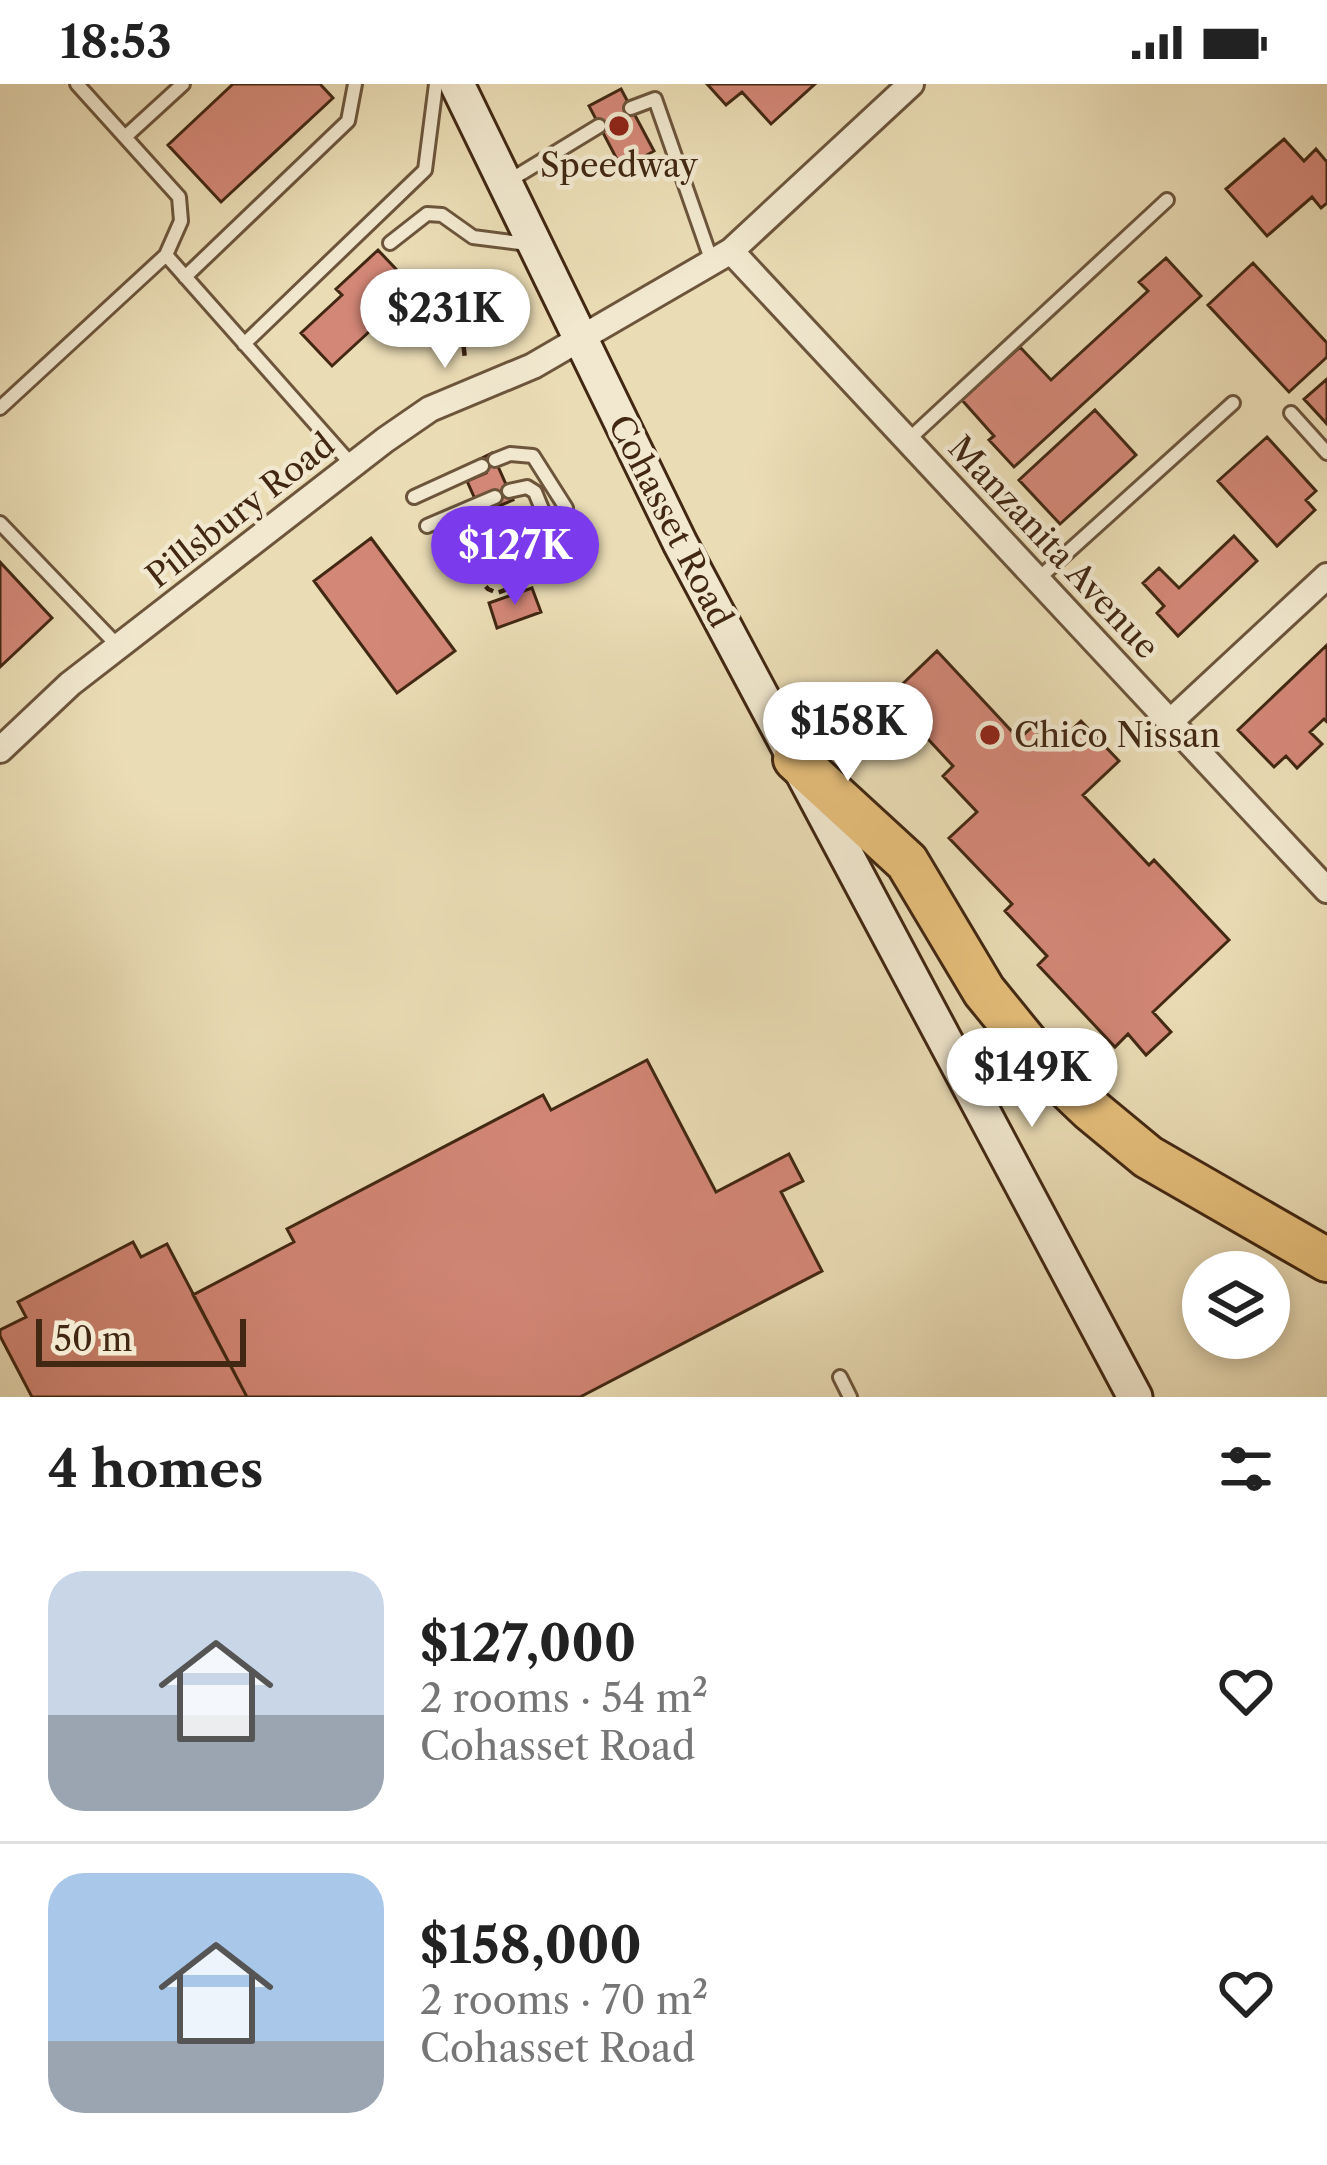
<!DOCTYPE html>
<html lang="en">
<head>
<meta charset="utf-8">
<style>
	:root { --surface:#fff; --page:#f2f2f2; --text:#222; --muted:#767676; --line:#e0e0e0; --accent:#7c3aed }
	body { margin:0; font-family:"Libre Caslon Text",serif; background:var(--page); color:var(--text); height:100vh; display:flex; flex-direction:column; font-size:45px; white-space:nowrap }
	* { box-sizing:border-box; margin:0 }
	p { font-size:39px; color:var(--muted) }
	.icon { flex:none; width:66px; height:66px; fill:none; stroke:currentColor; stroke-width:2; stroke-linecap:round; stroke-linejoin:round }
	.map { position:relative; height:1313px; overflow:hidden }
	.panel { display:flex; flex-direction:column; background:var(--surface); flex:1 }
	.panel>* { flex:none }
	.fabs { position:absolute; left:1182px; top:1167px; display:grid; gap:24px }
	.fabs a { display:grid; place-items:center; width:108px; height:108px; border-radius:50%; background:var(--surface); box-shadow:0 6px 18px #0003; font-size:60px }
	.scale { position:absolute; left:36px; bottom:30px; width:210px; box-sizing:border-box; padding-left:12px; border:6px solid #422812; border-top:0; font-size:33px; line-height:42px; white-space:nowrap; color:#422812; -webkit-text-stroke:9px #f1e8cf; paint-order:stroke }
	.price { position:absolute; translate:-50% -102px; padding:0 27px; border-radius:42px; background:#fff; color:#222; font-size:39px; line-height:78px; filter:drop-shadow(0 3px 6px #0008) }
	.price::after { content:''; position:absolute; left:50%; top:72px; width:36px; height:27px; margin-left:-18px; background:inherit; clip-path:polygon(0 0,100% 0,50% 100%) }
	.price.selected { background:var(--accent); color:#fff }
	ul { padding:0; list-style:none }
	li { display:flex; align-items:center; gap:36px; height:300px; padding:0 48px }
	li+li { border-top:3px solid var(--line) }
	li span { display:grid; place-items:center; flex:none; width:336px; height:240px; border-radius:36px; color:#555 }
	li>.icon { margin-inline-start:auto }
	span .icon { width:144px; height:144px; fill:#fffc; stroke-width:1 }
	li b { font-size:51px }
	h2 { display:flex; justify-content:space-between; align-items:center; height:144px; padding:0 48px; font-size:51px }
	.status { display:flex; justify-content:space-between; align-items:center; height:84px; padding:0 60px; background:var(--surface); direction:ltr }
	.status svg { height:33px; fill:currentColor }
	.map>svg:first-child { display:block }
	.building { fill:#d38777; stroke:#422812; stroke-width:3 }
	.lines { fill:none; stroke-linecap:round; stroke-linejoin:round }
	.service-casing { stroke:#6c553b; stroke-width:18 }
	.minor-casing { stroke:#6c553b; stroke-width:30 }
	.secondary-casing { stroke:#422812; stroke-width:39 }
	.motorway-casing { stroke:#422812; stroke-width:48 }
	.path { stroke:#422812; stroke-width:4.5; stroke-dasharray:9 6; stroke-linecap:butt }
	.service { stroke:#f1e8cf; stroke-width:12 }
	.minor { stroke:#f1e8cf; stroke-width:24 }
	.secondary { stroke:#f1e8cf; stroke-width:33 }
	.motorway { stroke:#e5be7a; stroke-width:42 }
	.poi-dot { fill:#8f2418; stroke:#f1e8cf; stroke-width:4.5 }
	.labels { text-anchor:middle; stroke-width:9; stroke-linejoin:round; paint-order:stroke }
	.poi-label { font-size:33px; fill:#422812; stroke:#f1e8cf }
	.street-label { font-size:33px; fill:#422812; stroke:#f1e8cf }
</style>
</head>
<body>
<div class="status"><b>18:53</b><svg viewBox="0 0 49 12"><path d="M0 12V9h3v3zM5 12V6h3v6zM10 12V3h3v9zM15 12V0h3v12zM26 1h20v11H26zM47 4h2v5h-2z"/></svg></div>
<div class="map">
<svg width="1327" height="1313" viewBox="0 0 1327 1313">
	<rect width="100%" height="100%" fill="#eadcb5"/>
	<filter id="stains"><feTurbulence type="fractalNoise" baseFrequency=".00167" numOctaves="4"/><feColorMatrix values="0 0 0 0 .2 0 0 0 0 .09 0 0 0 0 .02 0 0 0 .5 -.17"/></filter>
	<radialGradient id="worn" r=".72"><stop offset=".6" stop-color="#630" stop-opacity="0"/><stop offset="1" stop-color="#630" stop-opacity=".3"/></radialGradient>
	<path class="building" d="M233,0H320L333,14L221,118L168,61Z
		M707,0H815L771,40L742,8L726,21Z
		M621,5L654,67L622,85L589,22Z
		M1284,55L1304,77L1316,65L1327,78V119L1321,124L1312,113L1267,152L1226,105Z
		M378,166L411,201L380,230L384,234L332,282L301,249L342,211L336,205Z
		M1166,174L1201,212L1014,383L989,356L994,352L962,316L1020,263L1051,296L1148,207L1139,198Z
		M1253,179L1327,259V273L1289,308L1208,221Z
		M1327,295V340L1304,315Z
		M1095,326L1136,371L1060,440L1019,396Z
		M1267,353L1316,407L1306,416L1315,426L1277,462L1218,397Z
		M492,369L513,416L499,422L492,407L475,415L467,397L486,389L480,375Z
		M1234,452L1257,477L1178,552L1157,529L1164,522L1143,499L1159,484L1179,504Z
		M371,454L455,567L397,609L314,497Z
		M0,478L52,534L0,583Z
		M532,504L541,528L497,544L489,519Z
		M1327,561V638L1324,635L1310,648L1322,660L1297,684L1286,672L1274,683L1238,646Z
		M937,567L1019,655L1032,643L1052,664L1081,637L1119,677L1083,711L1149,781L1154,776L1229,856L1153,928L1171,948L1146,971L1128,950L1115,963L1038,881L1047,872L1005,827L1012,820L949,754L977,728L943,692L953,682L889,613Z
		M647,976L716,1108L789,1070L803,1097L781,1108L822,1187L580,1313H247L193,1211L294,1158L287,1145L543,1011L551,1026Z
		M133,1158L141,1173L167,1160L247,1313H32L0,1252V1246L26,1233L18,1218Z"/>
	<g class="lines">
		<g class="service-casing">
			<path id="service" d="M631,24L655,15L712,178
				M125,53L183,0
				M507,98L599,42
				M390,159L427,130L442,131L473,153L527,160
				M166,171L352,381
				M185,193L348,37L355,0
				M244,260L425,86L436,0
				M0,324L166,171L181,137L179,113L77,0
				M1291,329L1327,369
				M908,356L1167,116
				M495,376L510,370L533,372L566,424V433L553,452
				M509,407L527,403L535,408L553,452
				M414,413L482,382
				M0,439L118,562
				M427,442L495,413
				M1038,495L1233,319
				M840,1293L850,1313"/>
		</g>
		<g class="minor-casing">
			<path id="minor" d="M731,167L1327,806
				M1171,637L1327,492
				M0,666L70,600L385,356L430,325L533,282L731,167L911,0"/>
		</g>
		<g class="secondary-casing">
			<path id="secondary" d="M457,0L680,459L1135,1313"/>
		</g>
		<g class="motorway-casing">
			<path id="motorway" d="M795,675L907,778L984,907L1045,982L1090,1025L1148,1073L1327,1176"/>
		</g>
		<path class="path" d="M440,240L461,239L465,275
			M466,480L488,505L497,509L573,480L565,469"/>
		<use href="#service" class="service"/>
		<use href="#minor" class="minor"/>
		<use href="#secondary" class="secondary"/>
		<use href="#motorway" class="motorway"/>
	</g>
	<g class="poi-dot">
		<circle cx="619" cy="42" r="12"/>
		<circle cx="990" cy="651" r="12"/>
	</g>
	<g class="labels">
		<g class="poi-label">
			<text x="619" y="93">Speedway</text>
			<text x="1014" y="663" text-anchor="start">Chico Nissan</text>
		</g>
		<g class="street-label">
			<text transform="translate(240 426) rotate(-38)" y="12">Pillsbury Road</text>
			<text transform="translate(671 437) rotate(63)" y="12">Cohasset Road</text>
			<text transform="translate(1054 463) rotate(47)" y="12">Manzanita Avenue</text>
		</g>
	</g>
	<rect width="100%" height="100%" filter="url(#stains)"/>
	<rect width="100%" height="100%" fill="url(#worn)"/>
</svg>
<div class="fabs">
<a><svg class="icon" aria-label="layers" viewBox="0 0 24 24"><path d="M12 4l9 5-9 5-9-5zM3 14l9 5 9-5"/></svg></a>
</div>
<div class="scale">50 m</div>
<b class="price" style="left:445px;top:287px">$231K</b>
<b class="price selected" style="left:515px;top:524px">$127K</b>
<b class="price" style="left:848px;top:700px">$158K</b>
<b class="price" style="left:1032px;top:1046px">$149K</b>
</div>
<section class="panel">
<h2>4 homes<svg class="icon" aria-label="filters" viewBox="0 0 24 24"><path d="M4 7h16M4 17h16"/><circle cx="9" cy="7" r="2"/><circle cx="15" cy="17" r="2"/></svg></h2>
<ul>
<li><span style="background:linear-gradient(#c9d6e8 60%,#9aa5b1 0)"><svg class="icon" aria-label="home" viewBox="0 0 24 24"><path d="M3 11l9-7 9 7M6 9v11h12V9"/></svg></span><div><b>$127,000</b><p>2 rooms · 54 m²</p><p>Cohasset Road</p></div><svg class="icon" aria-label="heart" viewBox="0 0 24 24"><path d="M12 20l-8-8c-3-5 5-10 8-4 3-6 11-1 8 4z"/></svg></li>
<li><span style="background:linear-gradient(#a9c7e8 70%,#9aa5b1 0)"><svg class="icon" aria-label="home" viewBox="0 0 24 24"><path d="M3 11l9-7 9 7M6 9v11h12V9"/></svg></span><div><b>$158,000</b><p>2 rooms · 70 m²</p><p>Cohasset Road</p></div><svg class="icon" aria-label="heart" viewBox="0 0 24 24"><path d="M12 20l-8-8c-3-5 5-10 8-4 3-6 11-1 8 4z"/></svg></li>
</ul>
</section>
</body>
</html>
